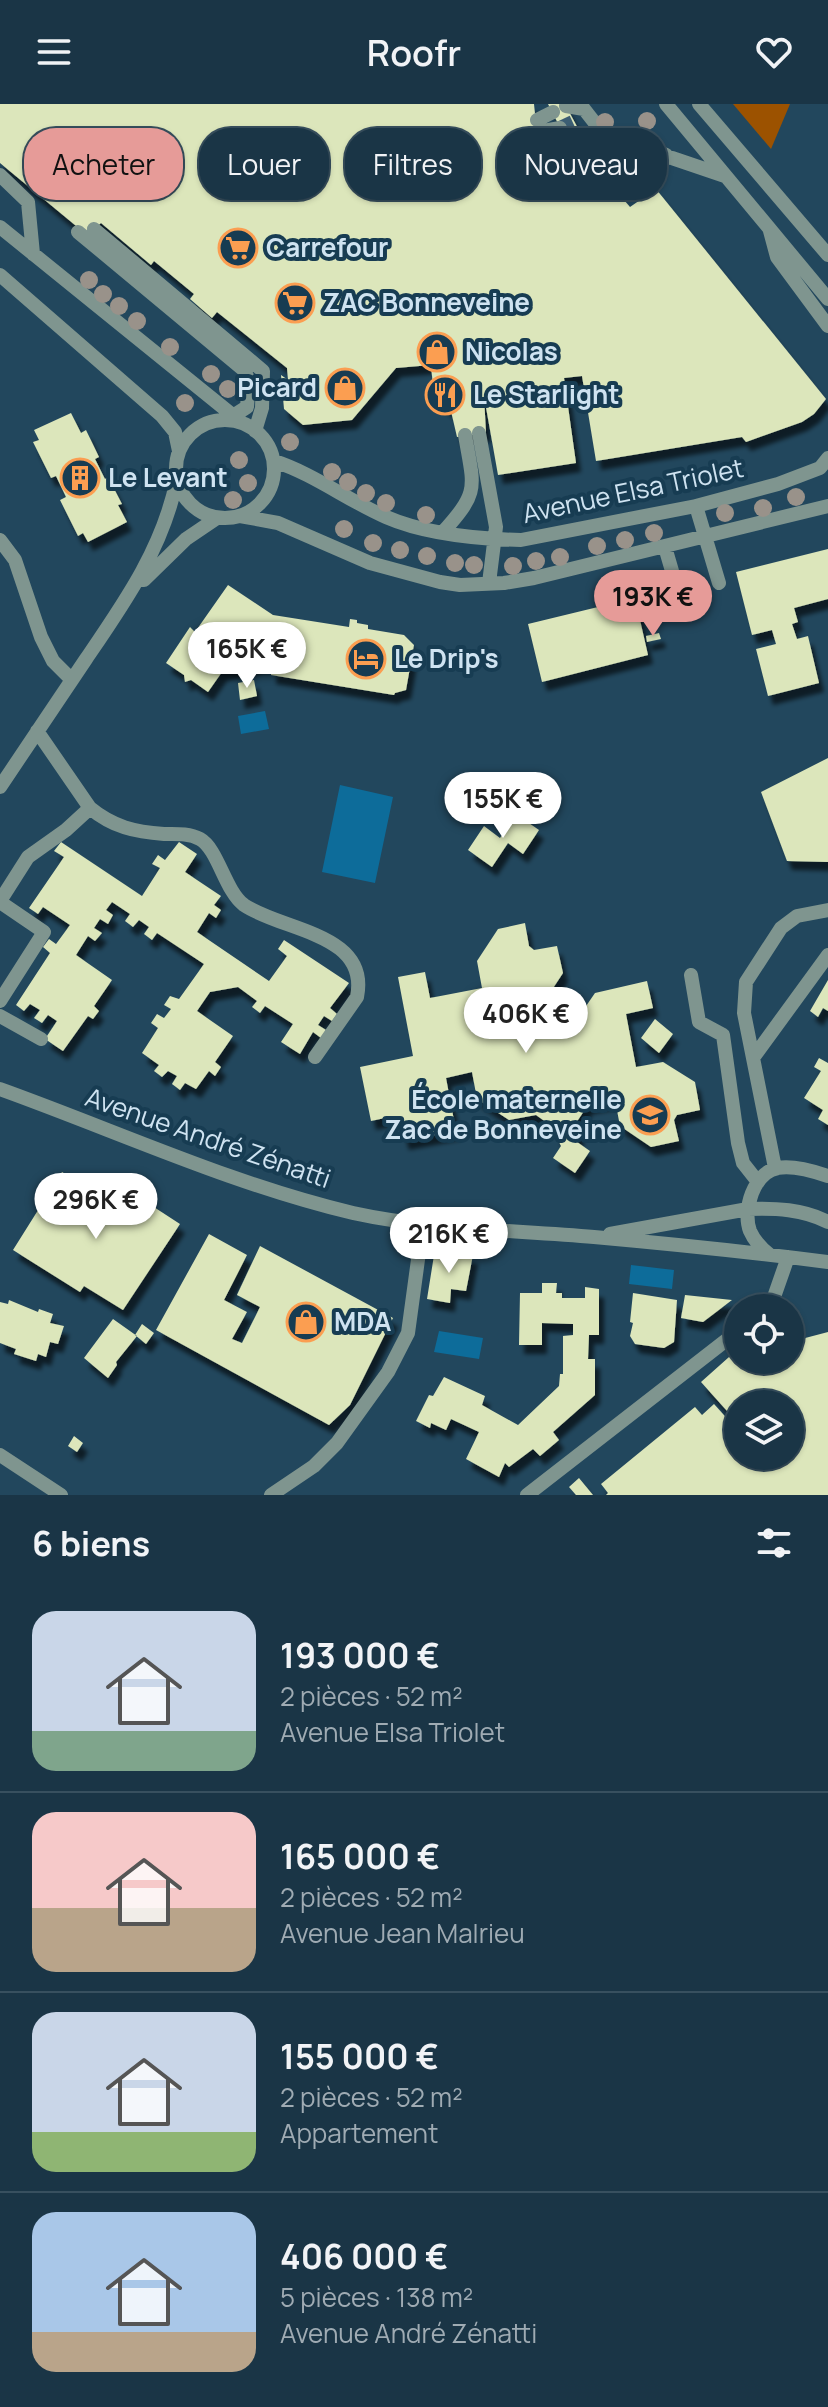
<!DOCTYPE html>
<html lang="fr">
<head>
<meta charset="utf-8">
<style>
	:root { --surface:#1a3546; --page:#274051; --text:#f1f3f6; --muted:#9fabb3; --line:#38505f; --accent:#e69b98 }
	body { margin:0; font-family:Manrope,sans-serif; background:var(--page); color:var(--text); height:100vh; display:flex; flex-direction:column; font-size:30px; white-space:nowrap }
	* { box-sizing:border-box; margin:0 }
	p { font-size:26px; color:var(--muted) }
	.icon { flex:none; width:44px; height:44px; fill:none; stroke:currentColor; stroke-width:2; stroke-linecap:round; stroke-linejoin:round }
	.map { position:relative; height:1391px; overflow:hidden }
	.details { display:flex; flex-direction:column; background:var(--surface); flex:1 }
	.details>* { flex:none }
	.hud { position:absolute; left:24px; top:24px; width:780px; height:72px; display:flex; gap:16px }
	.controls { position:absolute; left:724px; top:1190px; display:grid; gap:16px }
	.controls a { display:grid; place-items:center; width:80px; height:80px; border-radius:50%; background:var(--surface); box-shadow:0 2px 6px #0004,0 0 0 2px var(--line); font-size:40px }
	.price { position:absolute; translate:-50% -68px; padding:0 18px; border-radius:28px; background:#fff; color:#222; font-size:26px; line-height:52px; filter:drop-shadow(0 2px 4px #0008) }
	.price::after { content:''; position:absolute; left:50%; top:48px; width:24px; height:18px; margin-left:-12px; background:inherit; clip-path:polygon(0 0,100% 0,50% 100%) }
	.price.selected { background:var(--accent); color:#111 }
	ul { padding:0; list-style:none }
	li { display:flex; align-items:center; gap:24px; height:200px; padding:0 32px }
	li+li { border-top:2px solid var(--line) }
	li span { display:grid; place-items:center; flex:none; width:224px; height:160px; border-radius:24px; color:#555 }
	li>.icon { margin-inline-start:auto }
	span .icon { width:96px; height:96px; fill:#fffc; stroke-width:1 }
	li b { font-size:34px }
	h2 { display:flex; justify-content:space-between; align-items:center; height:96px; padding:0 32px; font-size:34px }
	.chip { padding:0 28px; border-radius:32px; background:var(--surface); box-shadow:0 2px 6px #0004,0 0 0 2px var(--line); font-size:28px; line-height:72px }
	.chip.selected { background:var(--accent); color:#111 }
	header { display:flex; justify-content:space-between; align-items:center; height:104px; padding:0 32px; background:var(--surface); font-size:36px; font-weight:600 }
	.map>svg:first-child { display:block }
	.green { fill:#9c5200 }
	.water { fill:#0d6c9a }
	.building { fill:#dce6bb; fill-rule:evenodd; filter:url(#shadow) }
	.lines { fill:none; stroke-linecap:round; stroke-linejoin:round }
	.minor-tunnel { stroke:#3c5e73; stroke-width:14; stroke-dasharray:14 7; stroke-linecap:butt }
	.minor { stroke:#7f958f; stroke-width:14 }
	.tree { fill:#99928a }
	.labels { text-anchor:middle; stroke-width:8; stroke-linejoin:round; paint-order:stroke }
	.poi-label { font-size:26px; font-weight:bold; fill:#cfe3f1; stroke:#173c52; text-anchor:start }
	.street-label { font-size:26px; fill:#cfe3f1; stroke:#173c52 }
</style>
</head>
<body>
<header><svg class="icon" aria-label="menu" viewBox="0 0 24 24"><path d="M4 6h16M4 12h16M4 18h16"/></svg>Roofr<svg class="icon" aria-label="heart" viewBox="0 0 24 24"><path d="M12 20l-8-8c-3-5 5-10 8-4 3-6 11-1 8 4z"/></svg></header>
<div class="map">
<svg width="828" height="1391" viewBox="0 0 828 1391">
	<defs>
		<filter id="shadow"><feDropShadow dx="5" dy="9" stdDeviation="2" flood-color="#0009"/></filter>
	</defs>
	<rect width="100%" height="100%" fill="#22475d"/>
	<path class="green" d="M733,0H790L771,45Z"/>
	<path class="water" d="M265,607L269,625L241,630L238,612Z
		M340,681L393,693L375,779L322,768Z
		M631,1161L674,1166L672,1185L629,1180Z
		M439,1227L483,1234L479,1255L434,1248Z"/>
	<path class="building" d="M0,0H534L542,79L606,75L630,103L656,85L826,295L814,310L802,318L746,338L742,333L596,357L582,272L564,274L576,359L498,371L484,292L486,329L457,333L451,307L434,293L431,261L396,264L352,316L303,321L284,305L281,271L288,276L287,264L217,208L212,214L190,195L194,190L154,157L151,161L101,119L87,131L0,59Z
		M548,0H565L581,30L583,53L567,54L565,33Z
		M71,309L81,329L86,326L99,353L95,355L105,375L108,373L122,400L118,401L127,418L88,438L83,429L78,432L60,396L66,393L56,372L51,374L33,338L39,336L34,326Z
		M828,445V495L794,504L798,518L792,520L797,535L808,532L819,579L768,592L756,545L776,540L772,526L752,531L736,468Z
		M228,481L273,511L349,523L350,515L357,516V519L368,521V525L404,531L414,541L406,586L395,589L394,591L271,571L272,560L265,559L222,568L208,588L191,576L185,578L184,571L166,559L190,523L195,528Z
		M635,494L648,551L542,578L528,520Z
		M659,529L661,535L647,538L646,532Z
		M254,576L257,592L240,596L238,579Z
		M828,654V758L787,757L761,688Z
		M516,710L539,726L523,750L508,739L492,763L468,746L484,722L500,734Z
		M61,738L142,792L160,764L152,760L158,751L165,756L179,738L197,750L185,768L221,792L214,801L221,806L216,814L209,809L197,828L269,877L287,852L278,845L284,836L349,879L330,904L337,910L332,917L324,912L318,921L326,926L321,934L313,928L300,950L281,938L293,920L265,902L260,909L252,903L257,897L238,883L210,888L197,907L233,932L215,958L221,963L215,972L209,967L196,985L185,979L180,986L172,980L177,972L168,967L162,973L154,967L159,961L142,949L158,924L151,919L157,910L164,914L171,905L164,901L170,892L179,895L204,860L157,829L152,836L144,830L149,823L139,816L133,823L125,817L130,810L112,798L106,806L113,811L108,820L100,815L94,824L102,829L95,837L88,832L76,851L112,876L94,902L99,907L93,915L88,912L63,947L45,935L57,917L48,911L42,919L34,914L40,906L30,900L24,907L16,901L50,849L43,843L49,835L56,840L70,821L43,803L38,810L29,804L64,753L54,747Z
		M525,819L529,842L534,846L557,842L563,869L542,901L514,905L519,931L573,921L595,889L647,877L653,904L626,910L636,963L663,958L695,978L700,1006L677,1011L674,1016L679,1037L651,1043L620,1022L615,996L588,1001L574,1022L579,1028L577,1038L590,1047L575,1069L553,1054L561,1042L556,1032L557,1026L536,1011L509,1016L477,995L472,968L446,974L456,1027L404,1037L398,1015L394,1012L371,1017L360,963L413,952L398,873L425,868L430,894L482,884L477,857L498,825Z
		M828,876V907L823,904L818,913L810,907Z
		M655,915L673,930L659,949L641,934Z
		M819,954L828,959V1021L818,1015L823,1006L804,994L821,967L814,963Z
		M62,1068L131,1108L140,1094L180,1120L123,1206L84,1182L80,1188L13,1146Z
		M209,1130L247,1151L224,1196L247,1208L232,1235L242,1239L260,1203L237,1191L260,1142L393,1214L350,1301L329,1321L156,1226Z
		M435,1145L473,1151L466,1187L451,1185L450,1199L427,1195Z
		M542,1179H557L556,1189H562V1194H585V1183L599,1185V1231H589L588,1255H595V1291L553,1328L559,1336L540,1352L533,1345L509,1363L505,1359L499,1373L466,1355L479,1328L451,1315L446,1326L431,1319L430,1324L416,1317L429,1291L433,1292L444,1273L485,1292L482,1301L518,1321L559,1282L560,1270H563V1232L573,1231V1220L542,1219V1241H519L520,1189H542Z
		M633,1189L677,1196L674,1238L664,1244L635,1240L630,1232L633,1219L630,1218Z
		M685,1191L732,1196L703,1218L681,1214Z
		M9,1196L38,1208L39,1205L53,1210L50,1219L64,1222L58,1240L50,1238L46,1253L38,1250L36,1257L14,1250L16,1245L0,1239V1198L8,1200Z
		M113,1215L137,1232L116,1258L117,1261L108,1274L84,1254Z
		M142,1220L154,1229L146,1240L135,1231Z
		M828,1228V1391H606L608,1389L601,1380L695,1303L702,1311L714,1300L732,1320L736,1317L701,1278L738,1245V1256H790V1238ZM738,1300H790V1352H738Z
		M74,1332L83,1339L77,1348L68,1342Z
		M579,1374L593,1391H576L569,1383Z"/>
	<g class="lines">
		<path class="minor-tunnel" d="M560,24L575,17"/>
		<path class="minor" d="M666,0L828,195
			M699,0L828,151
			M566,2L584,5L609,37L617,40L636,38L666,51
			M537,16L553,8
			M538,28L560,24
			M582,42L620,55
			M539,45L566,43
			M541,63L650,52L672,54L725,72
			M0,71L28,98L33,150
			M0,123L241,318
			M94,125L263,267L262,304L255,327
			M770,127L777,153L828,222
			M78,128L244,266L249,277L247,303L233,312
			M0,171L162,312L175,328L179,347
			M176 365a49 49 0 1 1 98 0a49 49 0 1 1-98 0Z
			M479,329L496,423L489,479
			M274,357C314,370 347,396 386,413C425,430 479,435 521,436L696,402L778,380L820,364L828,354
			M696,402L719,479
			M240,412L278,419L370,459L440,478L460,481L504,479L534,474L828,402
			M443,428C480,387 474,384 465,331
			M0,436L15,456L41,533L53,557L72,576
			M665,443L672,467
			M144,476L186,435L217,414
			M0,683C29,640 57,598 86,555C125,498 163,444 177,375
			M90,704C113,723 135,728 164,730C176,730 189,729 200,735C218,745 225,787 244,801C282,827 370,829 357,893L315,953
			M0,797L28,753L66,726L90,704L37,627
			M0,798L44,828L0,897
			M691,871L699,918L723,931L738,1039L743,1059L758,1078
			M0,912L41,935
			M753,954L828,851
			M0,985C117,1027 231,1080 353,1109C430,1126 515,1126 594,1133C672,1140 750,1148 828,1158
			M775,1064L744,909L746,878L781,824L797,812L828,806
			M610,1130L748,1105C775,1104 803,1105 828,1118
			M770,1151C762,1145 754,1136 750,1127C742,1106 754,1068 778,1064C793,1061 813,1067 828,1072
			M764,1204L774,1193L788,1153
			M0,1351L61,1391
			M271,1391L314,1362L337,1339L388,1268L408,1229L423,1119
			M527,1391L738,1227"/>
	</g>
	<g class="tree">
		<circle cx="647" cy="17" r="9"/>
		<circle cx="605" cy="18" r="9"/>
		<circle cx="89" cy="176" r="9"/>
		<circle cx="103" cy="190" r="9"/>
		<circle cx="119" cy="202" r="9"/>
		<circle cx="137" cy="217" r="9"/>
		<circle cx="170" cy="243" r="9"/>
		<circle cx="211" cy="270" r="9"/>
		<circle cx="228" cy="285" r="9"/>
		<circle cx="185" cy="299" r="9"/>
		<circle cx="290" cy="338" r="9"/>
		<circle cx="239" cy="356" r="9"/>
		<circle cx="332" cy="368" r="9"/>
		<circle cx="348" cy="378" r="9"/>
		<circle cx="248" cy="379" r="9"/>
		<circle cx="366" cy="389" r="9"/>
		<circle cx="796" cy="393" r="9"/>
		<circle cx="233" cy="396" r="9"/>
		<circle cx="386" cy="399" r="9"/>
		<circle cx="763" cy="404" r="9"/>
		<circle cx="725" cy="409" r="9"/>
		<circle cx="426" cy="411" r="9"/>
		<circle cx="344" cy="425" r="9"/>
		<circle cx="654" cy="429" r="9"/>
		<circle cx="625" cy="436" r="9"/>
		<circle cx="373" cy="439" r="9"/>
		<circle cx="597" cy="442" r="9"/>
		<circle cx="400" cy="446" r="9"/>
		<circle cx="427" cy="452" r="9"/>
		<circle cx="560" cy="453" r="9"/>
		<circle cx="536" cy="457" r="9"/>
		<circle cx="455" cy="459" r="9"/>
		<circle cx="474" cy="461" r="9"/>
		<circle cx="513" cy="462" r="9"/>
	</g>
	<defs>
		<g id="supermarket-ring" transform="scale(2)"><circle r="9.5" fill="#173c52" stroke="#fb9e51" stroke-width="1.5"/><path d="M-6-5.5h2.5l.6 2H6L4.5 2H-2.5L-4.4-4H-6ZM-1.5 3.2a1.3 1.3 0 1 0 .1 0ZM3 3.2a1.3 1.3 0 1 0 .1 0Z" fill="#fb9e51"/></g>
		<g id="shop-ring" transform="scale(2)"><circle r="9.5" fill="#173c52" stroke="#fb9e51" stroke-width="1.5"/><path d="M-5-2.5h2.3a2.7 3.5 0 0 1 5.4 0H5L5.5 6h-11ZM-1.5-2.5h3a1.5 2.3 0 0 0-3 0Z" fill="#fb9e51"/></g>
		<g id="restaurant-ring" transform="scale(2)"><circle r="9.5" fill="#173c52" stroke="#fb9e51" stroke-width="1.5"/><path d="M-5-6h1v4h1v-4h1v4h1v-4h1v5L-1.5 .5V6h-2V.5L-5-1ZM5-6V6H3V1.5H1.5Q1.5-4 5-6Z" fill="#fb9e51"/></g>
		<g id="building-ring" transform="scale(2)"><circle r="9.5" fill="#173c52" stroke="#fb9e51" stroke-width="1.5"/><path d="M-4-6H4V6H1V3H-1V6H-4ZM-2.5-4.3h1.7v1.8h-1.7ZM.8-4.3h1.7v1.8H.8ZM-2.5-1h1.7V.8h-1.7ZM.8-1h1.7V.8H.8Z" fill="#fb9e51"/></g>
		<g id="hotel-ring" transform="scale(2)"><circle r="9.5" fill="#173c52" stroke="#fb9e51" stroke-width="1.5"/><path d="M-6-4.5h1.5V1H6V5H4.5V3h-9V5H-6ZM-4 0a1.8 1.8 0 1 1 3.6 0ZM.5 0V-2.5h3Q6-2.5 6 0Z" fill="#fb9e51"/></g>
		<g id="school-ring" transform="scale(2)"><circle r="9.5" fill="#173c52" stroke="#fb9e51" stroke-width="1.5"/><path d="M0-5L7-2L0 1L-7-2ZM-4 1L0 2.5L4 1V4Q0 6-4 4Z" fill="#fb9e51"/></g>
	</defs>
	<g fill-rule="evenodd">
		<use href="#supermarket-ring" x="238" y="144"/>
		<use href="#supermarket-ring" x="295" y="199"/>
		<use href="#shop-ring" x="437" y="248"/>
		<use href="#shop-ring" x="345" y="284"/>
		<use href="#restaurant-ring" x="445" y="291"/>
		<use href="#building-ring" x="80" y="374"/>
		<use href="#hotel-ring" x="366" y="555"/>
		<use href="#school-ring" x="650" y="1011"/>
		<use href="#shop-ring" x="306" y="1218"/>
	</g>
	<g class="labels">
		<g class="poi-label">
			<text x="266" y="153">Carrefour</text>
			<text x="323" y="208">ZAC Bonneveine</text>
			<text x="465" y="257">Nicolas</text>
			<text x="317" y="293" text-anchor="end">Picard</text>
			<text x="473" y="300">Le Starlight</text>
			<text x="108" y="383">Le Levant</text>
			<text x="394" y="564">Le Drip's</text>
			<text x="622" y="1005" text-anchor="end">École maternelle<tspan x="622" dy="30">Zac de Bonneveine</tspan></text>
			<text x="334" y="1227">MDA</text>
		</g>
		<g class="street-label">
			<text transform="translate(633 387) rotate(-12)" y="9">Avenue Elsa Triolet</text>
			<text transform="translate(208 1034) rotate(19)" y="9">Avenue André Zénatti</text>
		</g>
	</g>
</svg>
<div class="controls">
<a><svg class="icon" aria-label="locate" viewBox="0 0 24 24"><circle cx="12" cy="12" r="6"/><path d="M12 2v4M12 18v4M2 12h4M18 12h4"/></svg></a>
<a><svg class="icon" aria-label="layers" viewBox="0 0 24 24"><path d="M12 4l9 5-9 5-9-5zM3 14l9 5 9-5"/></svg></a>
</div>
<b class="price selected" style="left:653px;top:534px">193K €</b>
<b class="price" style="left:247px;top:586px">165K €</b>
<b class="price" style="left:503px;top:736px">155K €</b>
<b class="price" style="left:526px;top:951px">406K €</b>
<b class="price" style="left:96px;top:1137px">296K €</b>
<b class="price" style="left:449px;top:1171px">216K €</b>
<div class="hud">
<a class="chip selected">Acheter</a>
<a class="chip">Louer</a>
<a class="chip">Filtres</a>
<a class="chip">Nouveau</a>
</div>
</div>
<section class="details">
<h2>6 biens<svg class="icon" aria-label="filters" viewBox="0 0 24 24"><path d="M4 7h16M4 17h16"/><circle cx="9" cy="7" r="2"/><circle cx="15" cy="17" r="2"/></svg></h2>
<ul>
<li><span style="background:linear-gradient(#c9d6e8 75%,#7fa58c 0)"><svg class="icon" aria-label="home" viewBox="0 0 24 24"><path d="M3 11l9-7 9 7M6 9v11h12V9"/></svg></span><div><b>193 000 €</b><p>2 pièces · 52 m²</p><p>Avenue Elsa Triolet</p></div></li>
<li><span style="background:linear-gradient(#f6c9c9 60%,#b9a48a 0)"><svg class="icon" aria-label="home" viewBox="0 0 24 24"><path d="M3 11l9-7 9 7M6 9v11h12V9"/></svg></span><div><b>165 000 €</b><p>2 pièces · 52 m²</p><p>Avenue Jean Malrieu</p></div></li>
<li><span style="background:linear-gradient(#c9d6e8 75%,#8fb573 0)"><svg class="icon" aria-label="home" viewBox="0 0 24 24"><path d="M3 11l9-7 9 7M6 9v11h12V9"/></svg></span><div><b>155 000 €</b><p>2 pièces · 52 m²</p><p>Appartement</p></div></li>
<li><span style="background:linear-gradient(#a9c7e8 75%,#b9a48a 0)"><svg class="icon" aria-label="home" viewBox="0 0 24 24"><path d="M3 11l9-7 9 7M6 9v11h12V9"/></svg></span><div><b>406 000 €</b><p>5 pièces · 138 m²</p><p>Avenue André Zénatti</p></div></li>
</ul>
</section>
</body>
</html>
